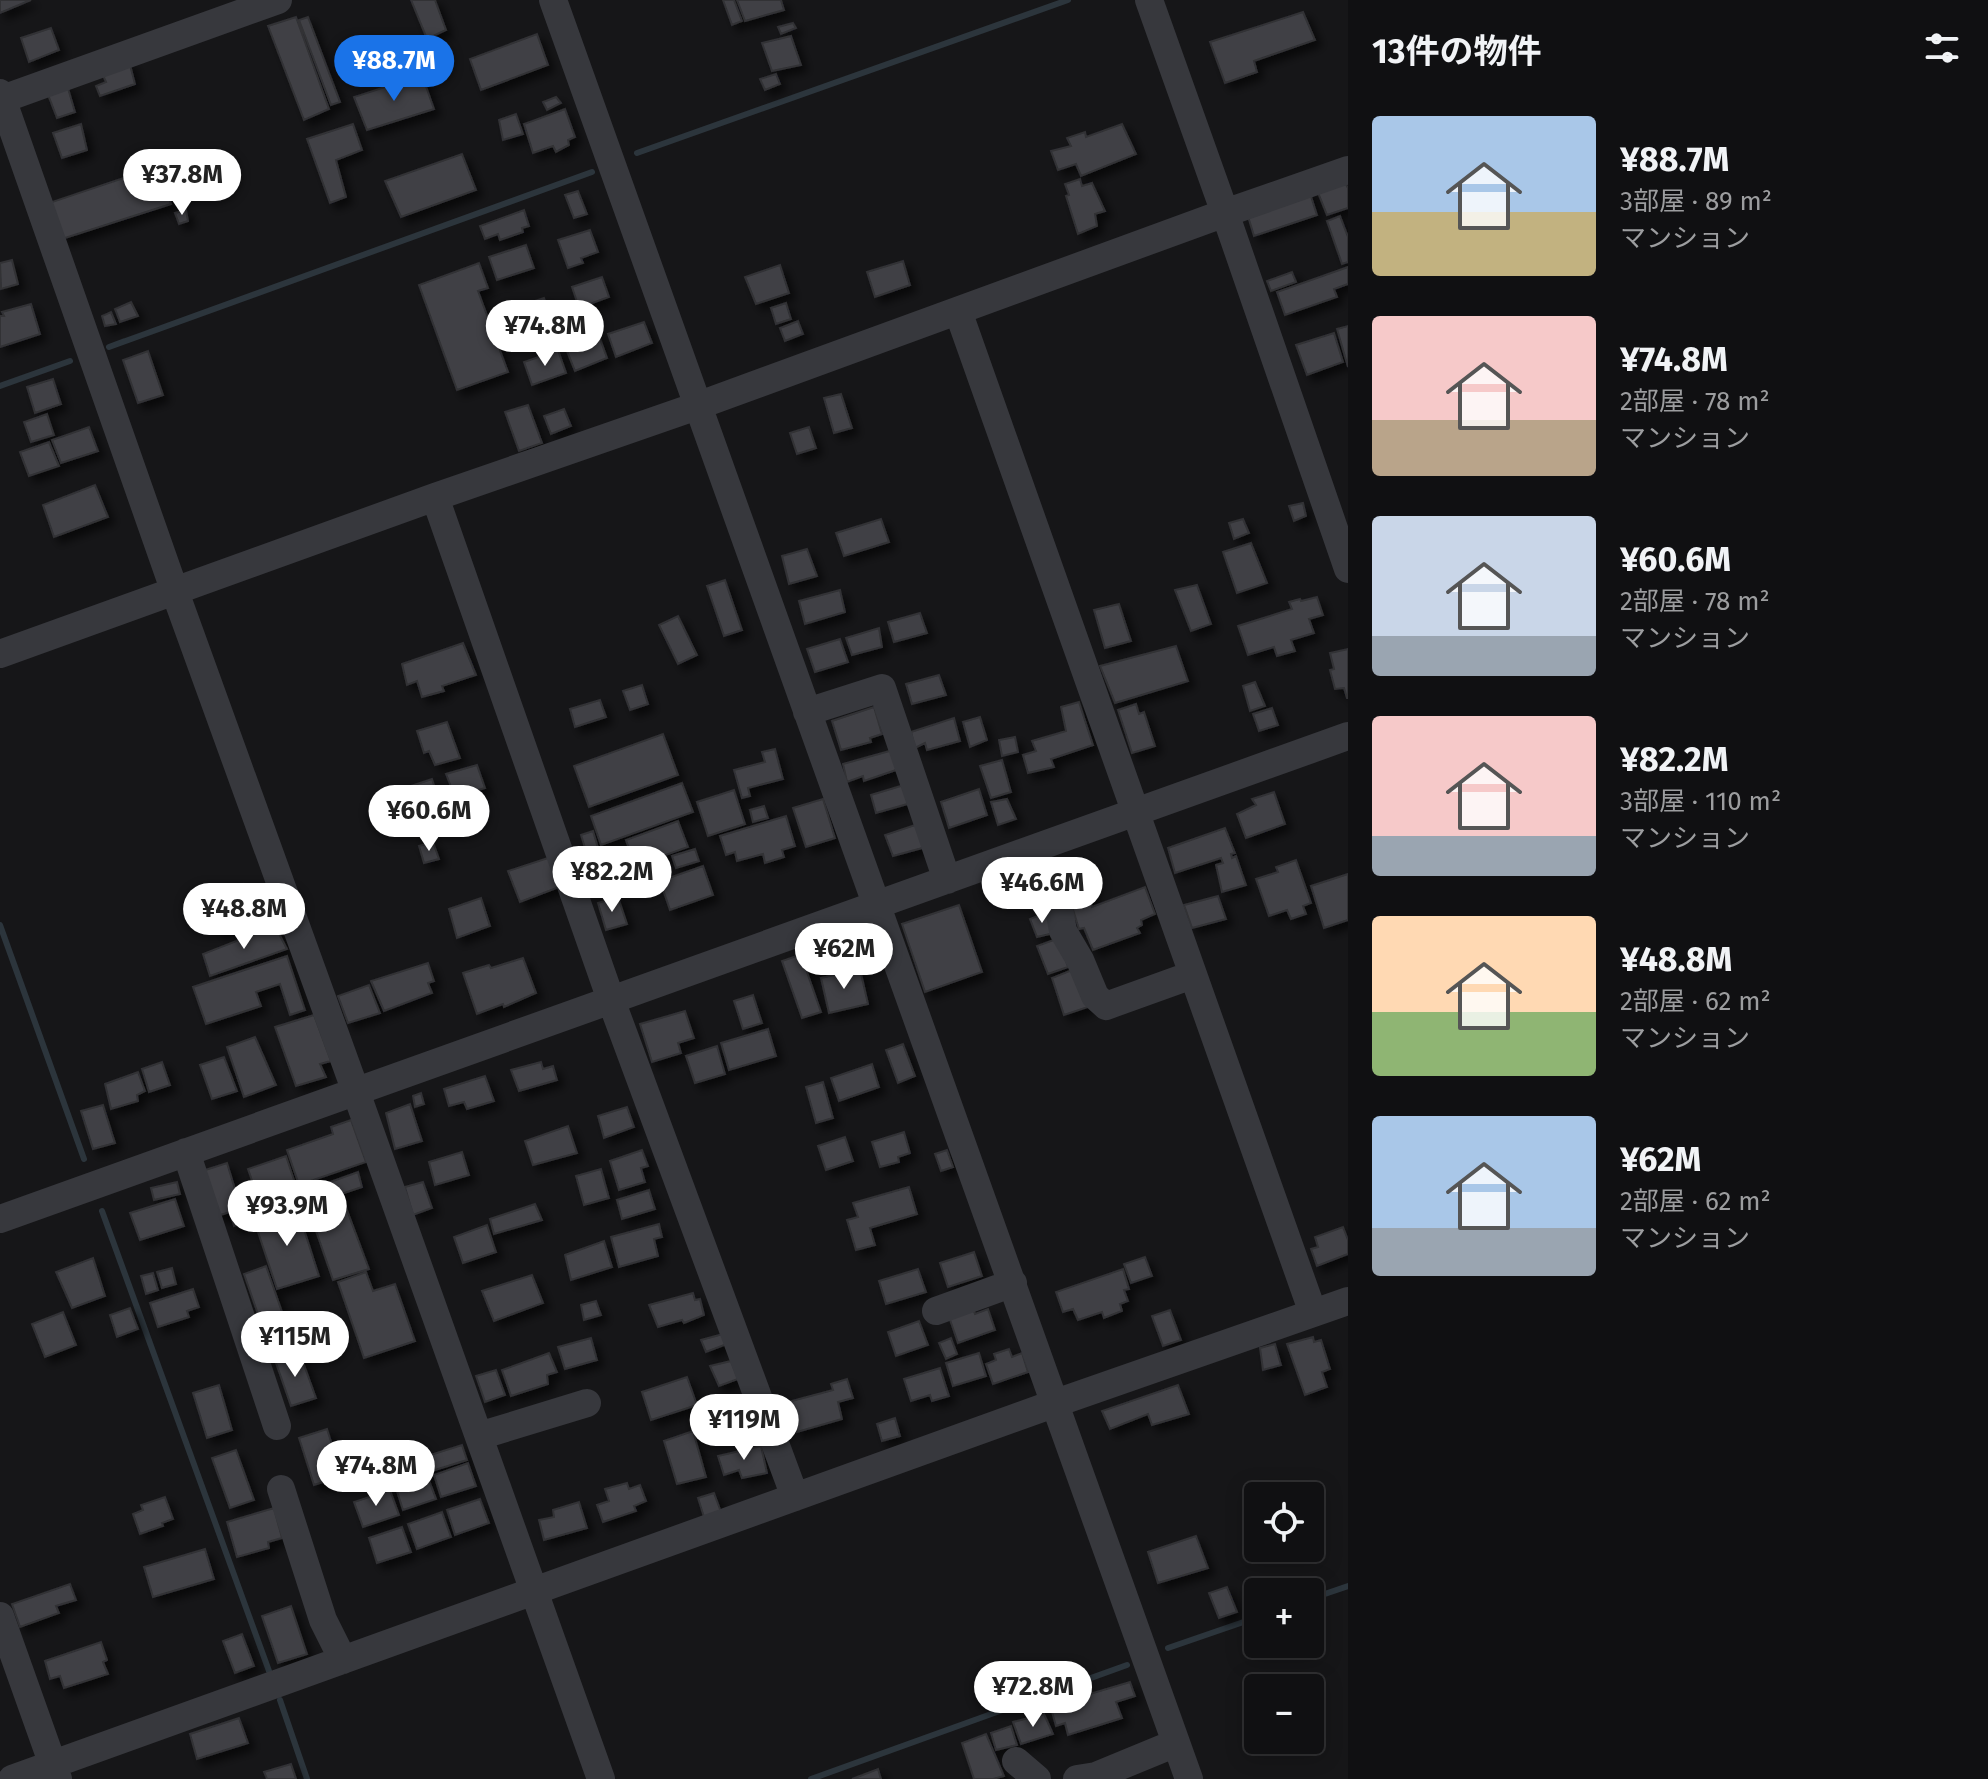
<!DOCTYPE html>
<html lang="ja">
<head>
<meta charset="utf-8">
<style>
	:root { --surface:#101012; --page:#19191b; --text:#f1f3f6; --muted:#9c9d9f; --line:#303032; --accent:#1a73e8 }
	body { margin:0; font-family:"Fira Sans","Noto Sans JP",sans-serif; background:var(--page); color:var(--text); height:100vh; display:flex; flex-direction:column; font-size:30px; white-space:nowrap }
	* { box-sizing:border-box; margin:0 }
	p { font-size:26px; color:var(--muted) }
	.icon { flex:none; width:44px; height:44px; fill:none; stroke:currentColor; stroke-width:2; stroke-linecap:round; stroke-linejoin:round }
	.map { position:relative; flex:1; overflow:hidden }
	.details { display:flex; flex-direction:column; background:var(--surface); width:640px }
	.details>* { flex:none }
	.tools { position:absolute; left:1244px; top:1482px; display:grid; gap:16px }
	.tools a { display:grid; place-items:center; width:80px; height:80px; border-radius:8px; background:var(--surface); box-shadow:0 4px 20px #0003,0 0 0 2px var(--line); font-size:40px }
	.price { position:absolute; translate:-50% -68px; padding:0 18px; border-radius:28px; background:#fff; color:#222; font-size:26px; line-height:52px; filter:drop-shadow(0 2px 4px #0008) }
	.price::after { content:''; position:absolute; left:50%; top:48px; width:24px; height:18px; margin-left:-12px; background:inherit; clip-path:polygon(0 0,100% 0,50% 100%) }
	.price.selected { background:var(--accent); color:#fff }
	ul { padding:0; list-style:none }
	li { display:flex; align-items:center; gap:24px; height:200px; padding:0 24px }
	li span { display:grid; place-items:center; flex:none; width:224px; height:160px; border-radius:8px; color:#555 }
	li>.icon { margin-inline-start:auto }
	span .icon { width:96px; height:96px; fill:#fffc; stroke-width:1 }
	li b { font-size:34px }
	h2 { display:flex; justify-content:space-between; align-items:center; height:96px; padding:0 24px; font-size:34px }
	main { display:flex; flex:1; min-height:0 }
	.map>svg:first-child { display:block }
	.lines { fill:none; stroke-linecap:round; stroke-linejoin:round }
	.stream { stroke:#2c353c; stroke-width:6 }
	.building { fill:#404145; stroke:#303034; stroke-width:2; filter:url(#shadow) }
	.minor { stroke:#37383d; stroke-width:28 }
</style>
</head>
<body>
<main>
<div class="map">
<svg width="1348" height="1779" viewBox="0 0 1348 1779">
	<defs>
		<filter id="shadow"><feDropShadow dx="6" dy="6" stdDeviation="4" flood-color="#0009"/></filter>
	</defs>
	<rect width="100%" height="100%" fill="#161618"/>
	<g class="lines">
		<path class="stream" d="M637,153L1068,0
			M125,341L109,347L592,172
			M0,386L70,361
			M0,925L84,1159
			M102,1211L269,1671
			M1310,1599L1348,1586
			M1168,1648L1258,1617
			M280,1700L307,1779
			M811,1779L1127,1665"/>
	</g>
	<path class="building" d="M0,0H31L0,13Z
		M411,0H435L446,30L427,39Z
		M723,0H734L742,21L732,25Z
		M737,0H781L784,10L745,21Z
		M1303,12L1315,40L1254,61L1257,72L1225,83L1210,42Z
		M296,17L329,109L304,120L268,26Z
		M308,17L340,102L331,105L299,20Z
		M793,23L796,28L781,34L778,27Z
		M51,28L59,50L29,62L21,38Z
		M537,34L548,65L481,90L470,59Z
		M791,36L801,65L772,71L762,43Z
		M129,61L135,84L100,96L96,86L106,82L101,71Z
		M776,74L780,84L765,90L760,79Z
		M422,75L434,109L367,130L354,97Z
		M67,85L75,112L57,118L47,92Z
		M556,97L561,103L547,110L543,102Z
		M565,109L575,137L568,140L569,145L556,152L553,146L533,153L524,124Z
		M516,114L523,134L503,140L499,120Z
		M81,124L87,150L62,158L53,133Z
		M353,124L362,150L336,160L346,197L330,203L307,139Z
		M1122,124L1136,154L1081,176L1076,164L1058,170L1051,151L1071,146L1067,138L1085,132L1086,137Z
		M462,154L476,190L401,217L385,181Z
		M159,166L171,204L62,239L49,203Z
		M1080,179L1082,186L1092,183L1105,211L1095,214L1097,226L1078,234L1066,196L1069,195L1065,184Z
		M1344,181L1348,188V208L1327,215L1317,190Z
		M1308,187L1317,215L1254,236L1247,213Z
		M578,191L587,214L574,218L565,195Z
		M186,210L188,221L179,224L175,213Z
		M524,210L529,226L522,228L523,232L500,240L498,234L485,239L480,226Z
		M1340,216L1348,237V262L1342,264L1327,221Z
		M590,230L598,252L581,258L583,263L568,268L558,240Z
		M526,245L534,268L497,280L489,257Z
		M12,260L18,284L1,289L0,263Z
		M903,261L910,285L875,297L867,272Z
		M479,263L488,288L478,291L508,372L457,390L419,285Z
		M780,265L789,293L756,304L745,277Z
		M1348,267V284L1334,289L1337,297L1285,315L1277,292Z
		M1292,272L1296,282L1271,291L1267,281Z
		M602,277L609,297L579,308L572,287Z
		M544,298L551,318L521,329L514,308Z
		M131,302L138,316L120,322L115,309Z
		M786,303L791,319L776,324L771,308Z
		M31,304L40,334L0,347V316H4L2,312Z
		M111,312L116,324L105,326L102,316Z
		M798,321L803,334L785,341L780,328Z
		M644,322L652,343L616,357L608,334Z
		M1348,326V367L1337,329Z
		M598,333L607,358L575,371L565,346Z
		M1334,333L1343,362L1307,375L1296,345Z
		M558,350L566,373L532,385L524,362Z
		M148,351L163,395L138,403L123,360Z
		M53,379L61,404L35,413L27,387Z
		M841,394L852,428L834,433L824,398Z
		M528,405L542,443L519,451L505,412Z
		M564,409L571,426L551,434L544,416Z
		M47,414L54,435L31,442L24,422Z
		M89,427L98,451L61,463L52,440Z
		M809,427L816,448L797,454L790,433Z
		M49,442L59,466L29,476L20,452Z
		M95,485L108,517L54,537L43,505Z
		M1303,503L1306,516L1294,521L1289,506Z
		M881,519L889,542L844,556L836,533Z
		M1243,519L1249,533L1234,539L1229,523Z
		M1251,543L1267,583L1237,593L1223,552Z
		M807,549L817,576L789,584L782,556Z
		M725,580L742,630L724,636L707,586Z
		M1197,585L1211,624L1191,631L1175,590Z
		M840,590L845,612L805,624L799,601Z
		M1317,597L1323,615L1309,619L1314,633L1291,640L1295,651L1277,656L1274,647L1248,655L1238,626L1292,609L1289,602L1300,599L1301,601Z
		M1119,604L1131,641L1105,648L1094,610Z
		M920,613L927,633L894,642L888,622Z
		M678,616L697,655L678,664L659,625Z
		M879,628L882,647L852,655L846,638Z
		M840,639L848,662L815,672L807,649Z
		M463,643L476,675L442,686L444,691L422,697L417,681L407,685L402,664Z
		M1176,646L1188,681L1115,703L1100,666Z
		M1348,649V698H1347L1344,688L1335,689L1330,670L1334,669L1330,653Z
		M939,675L946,695L912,704L906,684Z
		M1255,682L1265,706L1250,711L1243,686Z
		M642,685L648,704L630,710L623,691Z
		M600,700L606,717L575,727L570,709Z
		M1079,702L1093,745L1051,759L1054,767L1028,773L1023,755L1036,751L1032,741L1066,731L1061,707Z
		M1136,704L1139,714L1144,712L1155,746L1132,753L1118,710Z
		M874,707L882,734L870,738L871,742L841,750L832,721Z
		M1272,708L1278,725L1259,731L1253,714Z
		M980,717L987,740L970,747L963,722Z
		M954,718L960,741L927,750L925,743L915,748L911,732Z
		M447,722L460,758L435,765L429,751L424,753L417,731Z
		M663,734L678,775L589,807L574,766Z
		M1015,737L1018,752L1002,756L999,740Z
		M775,749L783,779L748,788L750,796L742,798L734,770L765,762L762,752Z
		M893,750L899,769L864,781L863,776L847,782L843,764Z
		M1002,760L1011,792L991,798L980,766Z
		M477,765L485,788L455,797L446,774Z
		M432,779L441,807L408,817L399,790Z
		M682,783L693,812L601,845L591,816Z
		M904,785L911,803L876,813L871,795Z
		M979,789L987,815L949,828L941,802Z
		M734,790L745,824L708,836L697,802Z
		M1274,792L1285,824L1246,838L1237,814L1256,805L1252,799Z
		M823,799L835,838L806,847L793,808Z
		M1007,799L1016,819L998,825L991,802Z
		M764,806L768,818L753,822L750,810Z
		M786,816L795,846L782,850L784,857L765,863L763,854L737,861L735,852L726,855L720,836Z
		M678,821L688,847L635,866L626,840Z
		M918,824L926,847L893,856L885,835Z
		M1225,828L1235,853L1231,854L1232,858L1236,856L1246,885L1222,892L1216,865L1223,863L1221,858L1175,873L1168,848Z
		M593,831L598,848L586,851L581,835Z
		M433,842L439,859L424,863L419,846Z
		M695,849L699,861L676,868L672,856Z
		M551,857L562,886L520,902L508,871Z
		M1296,860L1311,903L1303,906L1306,914L1291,919L1287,910L1269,916L1256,879L1278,872L1276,867Z
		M703,866L713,895L670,910L660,881Z
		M1348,874V920L1324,928L1311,886Z
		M1087,880L1093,899L1090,901L1092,907L1145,887L1155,914L1141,920L1142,925L1137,928L1140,933L1093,950L1084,928L1079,929L1066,887Z
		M243,884L247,894L254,892L263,917L219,932L206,896Z
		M1218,896L1226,919L1192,928L1184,905Z
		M618,897L627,924L606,930L598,903Z
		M481,898L490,926L457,938L449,909Z
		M959,905L982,972L925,992L902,924Z
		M1047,912L1054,933L1037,937L1030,919Z
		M275,926L287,949L210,976L203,954Z
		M1059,938L1068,967L1048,974L1037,946Z
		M839,941L845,959L807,972L821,1012L802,1018L782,961Z
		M287,956L305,1010L290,1015L280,984L256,992L261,1006L206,1024L193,987Z
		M523,958L536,993L504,1007L503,1004L477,1014L463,973L489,965L491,968Z
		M428,963L434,981L428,983L432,993L384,1011L371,981Z
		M1077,968L1091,1006L1064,1015L1052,978Z
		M860,969L868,1004L829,1013L821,978Z
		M369,985L380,1013L348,1023L338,996Z
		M753,995L762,1023L743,1029L734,1001Z
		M685,1011L694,1038L678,1043L681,1053L652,1062L640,1024Z
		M314,1015L331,1061L320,1064L326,1077L296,1086L275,1027Z
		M768,1029L776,1056L729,1070L721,1043Z
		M255,1037L276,1085L244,1097L227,1047Z
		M903,1044L915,1076L898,1083L886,1050Z
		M717,1046L725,1074L695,1083L686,1056Z
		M224,1057L237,1091L212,1099L200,1065Z
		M162,1062L170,1085L149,1092L142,1069Z
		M541,1062L543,1069L553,1066L557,1080L519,1091L511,1070Z
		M872,1064L879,1087L839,1101L831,1078Z
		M138,1072L145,1091L137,1095L138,1101L111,1109L105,1084Z
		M485,1076L494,1101L467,1109L464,1102L449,1106L444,1089Z
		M823,1082L833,1118L816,1123L806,1087Z
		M421,1093L424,1104L415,1107L413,1096Z
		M410,1104L422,1141L395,1149L386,1113Z
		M103,1105L115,1143L93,1149L81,1111Z
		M627,1107L634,1127L604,1138L598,1116Z
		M351,1120L366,1162L299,1185L287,1150L333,1134L331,1127Z
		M568,1126L577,1153L533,1165L525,1141Z
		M904,1132L910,1153L898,1157L899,1162L880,1167L872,1142Z
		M845,1137L853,1161L826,1170L818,1146Z
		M642,1150L648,1166L641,1168L645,1182L619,1190L610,1161Z
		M947,1150L953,1167L941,1171L935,1154Z
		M462,1152L469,1175L435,1185L429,1162Z
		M286,1156L297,1189L259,1201L248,1169Z
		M227,1163L245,1222L234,1226L230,1212L214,1217L199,1172Z
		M601,1169L609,1198L584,1205L576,1176Z
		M358,1172L362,1187L341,1194L369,1269L333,1280L306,1202L320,1198L316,1187Z
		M177,1182L180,1194L154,1200L151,1188Z
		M423,1182L432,1208L413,1215L405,1187Z
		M909,1187L917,1214L870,1228L875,1245L856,1250L847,1220L858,1217L853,1203Z
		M649,1190L655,1209L622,1219L617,1200Z
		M175,1199L184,1226L140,1240L130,1213Z
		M535,1204L542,1220L494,1234L490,1219Z
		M302,1207L306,1222L302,1223L319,1276L277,1289L255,1223Z
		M659,1224L662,1237L654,1239L658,1256L619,1267L611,1237Z
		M487,1225L496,1252L463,1263L454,1237Z
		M1343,1227L1348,1240V1254L1317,1266L1311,1249L1318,1247L1315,1237Z
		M604,1241L612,1267L571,1280L565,1255Z
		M974,1252L982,1276L948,1287L940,1263Z
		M1145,1257L1152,1276L1131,1283L1124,1264Z
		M93,1258L105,1296L72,1308L56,1272Z
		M266,1266L282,1312L260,1320L244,1274Z
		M172,1268L176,1284L162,1288L157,1272Z
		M918,1269L926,1292L886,1304L879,1281Z
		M1123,1269L1129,1289L1124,1290L1128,1301L1120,1304L1122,1311L1104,1318L1102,1312L1078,1320L1073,1309L1063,1312L1056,1292Z
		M366,1272L373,1291L395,1284L415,1341L364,1358L338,1282Z
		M153,1273L158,1290L146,1294L141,1276Z
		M532,1275L543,1303L494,1321L482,1291Z
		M193,1289L199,1307L187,1311L189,1317L158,1327L150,1303Z
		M693,1293L695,1300L700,1299L704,1315L684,1323L682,1320L658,1327L649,1305Z
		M596,1301L601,1315L584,1320L581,1305Z
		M972,1306L975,1314L988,1309L995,1330L958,1343L948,1314Z
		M130,1308L138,1329L117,1337L110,1315Z
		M1170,1310L1181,1340L1163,1346L1152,1316Z
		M63,1312L76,1345L45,1357L32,1324Z
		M919,1321L928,1345L896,1356L888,1332Z
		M723,1334L727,1344L706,1352L701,1340Z
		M1313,1337L1314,1342L1321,1340L1330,1369L1322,1372L1327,1387L1305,1395L1287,1344Z
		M591,1338L597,1360L565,1369L558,1347Z
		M951,1338L957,1354L946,1359L939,1343Z
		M1275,1344L1281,1365L1263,1370L1260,1348Z
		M1009,1349L1012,1357L1022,1353L1028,1372L993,1384L986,1364L996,1360L994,1354Z
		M299,1351L316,1398L291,1406L275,1360Z
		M549,1353L557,1372L547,1375L548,1384L511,1396L502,1370Z
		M979,1353L986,1376L953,1386L946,1363Z
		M731,1361L738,1379L719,1386L710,1366Z
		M940,1368L949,1396L932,1401L930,1395L911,1401L904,1379Z
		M496,1370L505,1395L485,1402L476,1376Z
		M687,1377L697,1405L651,1420L642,1392Z
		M847,1379L853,1398L838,1402L842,1419L797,1432L788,1402L833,1390L831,1384Z
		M219,1385L232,1430L207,1438L193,1393Z
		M1178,1385L1189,1414L1152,1425L1148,1414L1110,1429L1102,1411Z
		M895,1418L900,1436L882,1441L877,1424Z
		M327,1429L342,1476L314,1485L299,1438Z
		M693,1431L706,1477L677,1484L664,1441Z
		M462,1445L467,1460L387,1485L383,1470Z
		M761,1446L767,1473L742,1478L739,1470L724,1475L718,1456Z
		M236,1450L254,1500L230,1508L212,1458Z
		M468,1463L476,1486L441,1497L434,1475Z
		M427,1475L436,1499L403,1510L395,1485Z
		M627,1483L629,1489L640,1485L646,1501L634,1506L636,1511L603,1522L597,1505L609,1501L605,1489Z
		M390,1490L399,1515L363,1527L354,1502Z
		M714,1493L721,1512L704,1517L698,1498Z
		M165,1497L173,1519L162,1523L163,1526L140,1534L133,1514L143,1510L141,1505Z
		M480,1499L489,1523L455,1535L447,1510Z
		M579,1502L587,1528L544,1540L539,1520L554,1517L553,1510Z
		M274,1508L282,1538L268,1542L269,1548L237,1557L227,1522Z
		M442,1512L451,1537L417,1549L408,1524Z
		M402,1527L411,1552L377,1563L369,1538Z
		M1196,1536L1208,1568L1158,1583L1148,1552Z
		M205,1549L214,1579L153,1597L144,1567Z
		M70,1584L76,1600L56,1606L59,1613L20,1627L12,1604Z
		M1227,1587L1237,1612L1219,1618L1209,1593Z
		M291,1606L307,1654L278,1663L262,1616Z
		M242,1634L254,1666L235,1673L223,1641Z
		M101,1642L107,1660L103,1662L108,1674L64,1688L60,1676L50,1679L45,1661Z
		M1130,1682L1135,1696L1116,1702L1122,1718L1068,1735L1065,1723L1056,1726L1052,1712L1084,1701L1083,1696Z
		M1044,1714L1053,1734L1021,1744L1013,1722Z
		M239,1718L248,1743L197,1759L190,1734Z
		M1011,1726L1017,1745L996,1750L991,1733Z
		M986,1734L1004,1776L993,1779H974L962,1743Z
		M291,1764L296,1779H267L264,1772Z
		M878,1769L881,1779H852Z"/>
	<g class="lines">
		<path class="minor" d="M553,0C763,594 979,1185 1189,1779
			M1149,0L1225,213L1348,569
			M0,93L175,592L356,1092L601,1779
			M0,100L278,0
			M958,311L1313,1313
			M435,497L611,1000L795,1497
			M0,654L435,497L697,406L1225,213L1348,170
			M807,712L882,688L947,880
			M1058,903L1063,931L1080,960L1095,996L1106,1006L1192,975
			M186,1152L277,1426
			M0,1219L1348,736
			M936,1311L1013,1283
			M479,1436L587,1403
			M281,1489L323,1620L343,1660
			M0,1616L58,1779
			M1016,1761L1037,1779
			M12,1779L1056,1403L1348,1301
			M1077,1779L1096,1776L1176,1743"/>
	</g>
</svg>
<div class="tools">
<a><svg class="icon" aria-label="locate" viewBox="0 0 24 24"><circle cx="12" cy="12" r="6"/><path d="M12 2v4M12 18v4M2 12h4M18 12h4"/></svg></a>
<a>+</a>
<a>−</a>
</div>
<b class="price selected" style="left:394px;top:103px">¥88.7M</b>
<b class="price" style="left:182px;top:217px">¥37.8M</b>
<b class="price" style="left:545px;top:368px">¥74.8M</b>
<b class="price" style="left:429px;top:853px">¥60.6M</b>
<b class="price" style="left:612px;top:914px">¥82.2M</b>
<b class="price" style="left:1042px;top:925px">¥46.6M</b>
<b class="price" style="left:244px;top:951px">¥48.8M</b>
<b class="price" style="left:844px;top:991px">¥62M</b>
<b class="price" style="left:287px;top:1248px">¥93.9M</b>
<b class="price" style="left:295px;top:1379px">¥115M</b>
<b class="price" style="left:744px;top:1462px">¥119M</b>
<b class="price" style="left:376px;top:1508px">¥74.8M</b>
<b class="price" style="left:1033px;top:1729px">¥72.8M</b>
</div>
<section class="details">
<h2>13件の物件<svg class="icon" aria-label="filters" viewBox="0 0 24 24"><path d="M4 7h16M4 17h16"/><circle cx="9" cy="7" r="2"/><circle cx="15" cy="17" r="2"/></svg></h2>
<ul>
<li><span style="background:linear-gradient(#a9c7e8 60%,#c2b280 0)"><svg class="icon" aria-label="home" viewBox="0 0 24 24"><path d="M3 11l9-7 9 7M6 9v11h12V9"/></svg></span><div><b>¥88.7M</b><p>3部屋 · 89 m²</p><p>マンション</p></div></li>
<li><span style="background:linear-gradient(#f6c9c9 65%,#b9a48a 0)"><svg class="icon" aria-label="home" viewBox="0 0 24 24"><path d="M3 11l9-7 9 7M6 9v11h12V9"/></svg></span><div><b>¥74.8M</b><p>2部屋 · 78 m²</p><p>マンション</p></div></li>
<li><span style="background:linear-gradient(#c9d6e8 75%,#9aa5b1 0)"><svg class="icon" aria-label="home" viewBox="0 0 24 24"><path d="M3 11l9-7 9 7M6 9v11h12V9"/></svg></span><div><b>¥60.6M</b><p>2部屋 · 78 m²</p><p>マンション</p></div></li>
<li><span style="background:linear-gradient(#f6c9c9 75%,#9aa5b1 0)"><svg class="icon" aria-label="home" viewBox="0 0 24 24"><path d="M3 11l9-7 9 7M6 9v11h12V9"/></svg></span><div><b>¥82.2M</b><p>3部屋 · 110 m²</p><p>マンション</p></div></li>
<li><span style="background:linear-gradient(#ffd9b3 60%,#8fb573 0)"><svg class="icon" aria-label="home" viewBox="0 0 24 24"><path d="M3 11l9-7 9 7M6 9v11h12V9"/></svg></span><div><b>¥48.8M</b><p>2部屋 · 62 m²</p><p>マンション</p></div></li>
<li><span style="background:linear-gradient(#a9c7e8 70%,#9aa5b1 0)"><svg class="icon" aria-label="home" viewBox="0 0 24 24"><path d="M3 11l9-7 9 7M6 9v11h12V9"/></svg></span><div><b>¥62M</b><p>2部屋 · 62 m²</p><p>マンション</p></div></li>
</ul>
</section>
</main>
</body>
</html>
